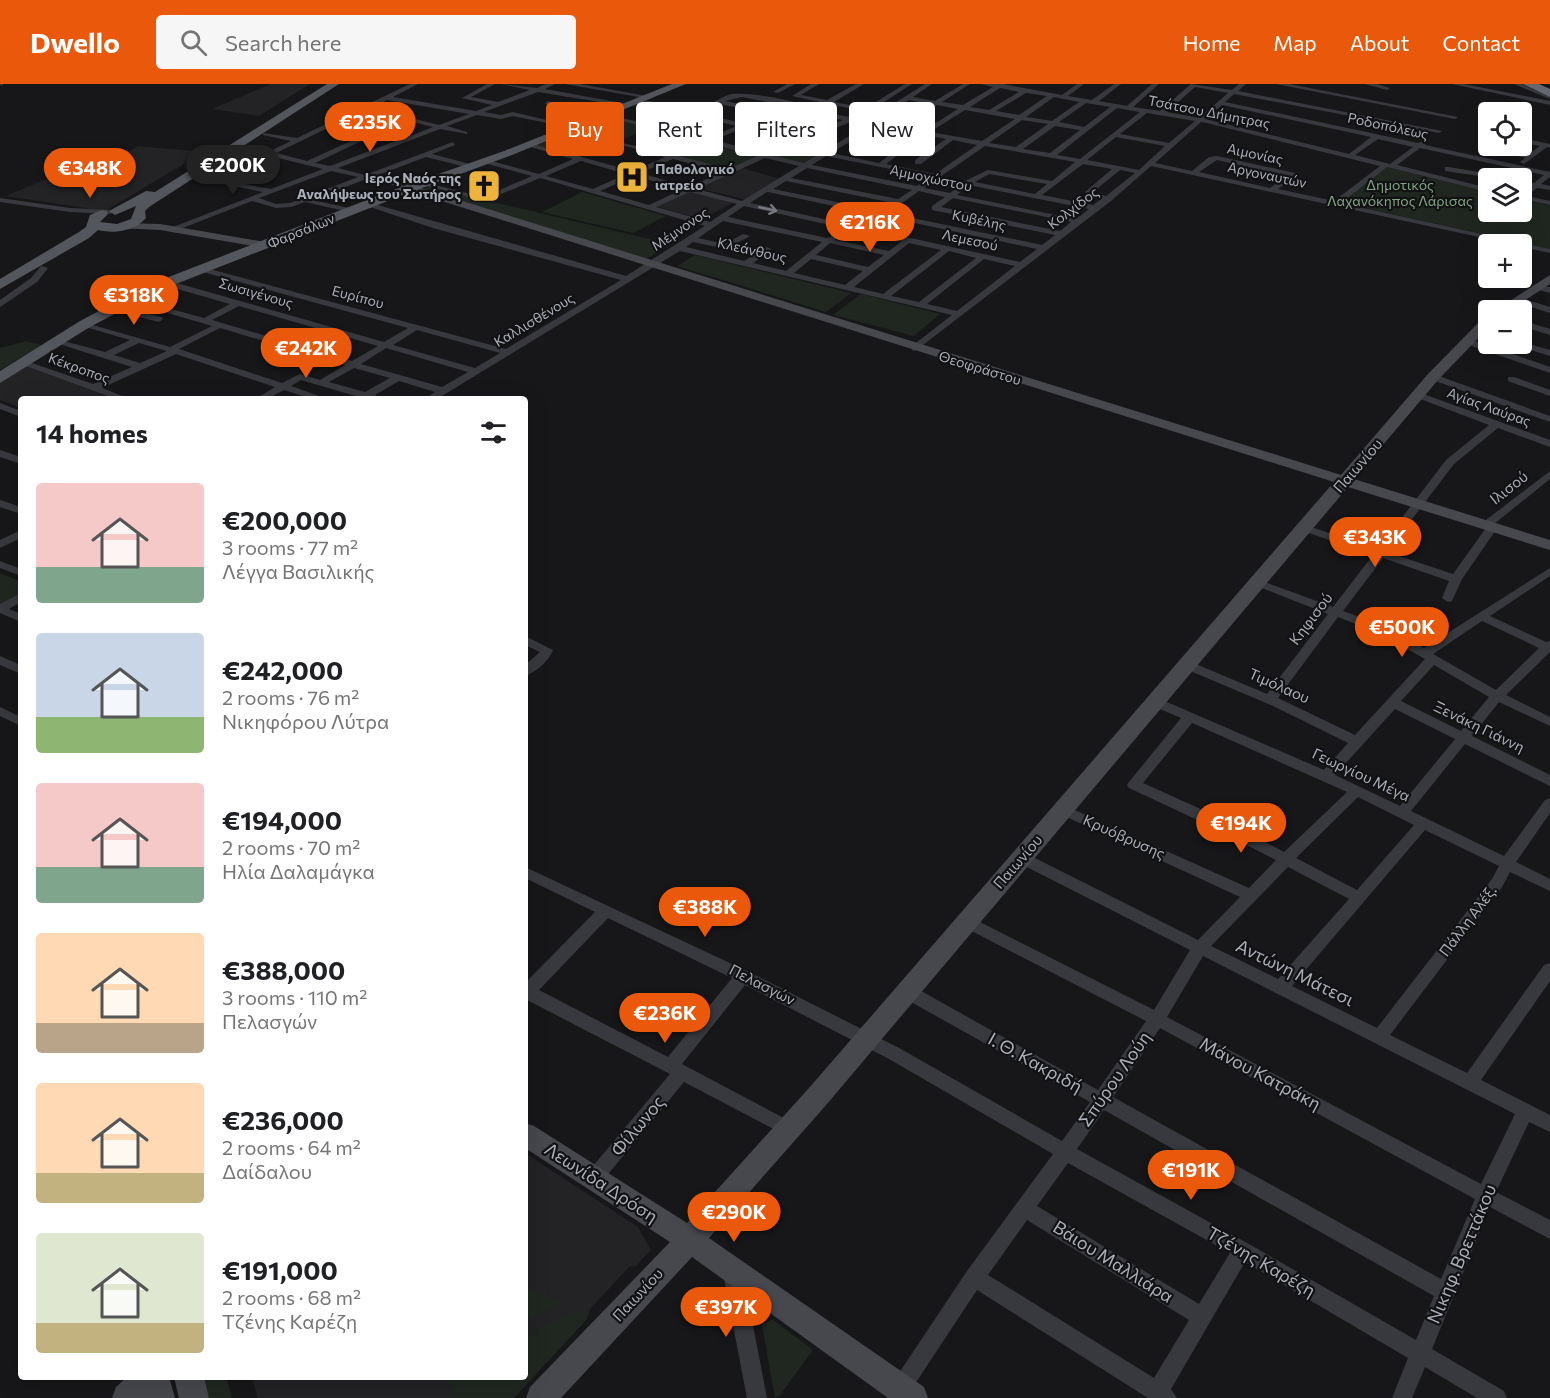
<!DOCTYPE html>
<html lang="en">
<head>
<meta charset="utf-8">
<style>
	:root { --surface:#fff; --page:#f6f6f6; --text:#202124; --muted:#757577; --accent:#ea580c }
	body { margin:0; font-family:Commissioner,sans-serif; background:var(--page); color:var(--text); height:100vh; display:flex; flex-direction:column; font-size:22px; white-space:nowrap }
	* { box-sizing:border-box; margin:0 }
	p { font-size:20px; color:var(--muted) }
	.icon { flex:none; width:33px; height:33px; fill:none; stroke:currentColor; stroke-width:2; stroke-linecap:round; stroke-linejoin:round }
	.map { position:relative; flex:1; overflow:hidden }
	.sheet { position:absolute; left:18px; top:312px; width:510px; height:984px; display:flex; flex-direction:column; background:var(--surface); border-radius:6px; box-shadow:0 6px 24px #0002 }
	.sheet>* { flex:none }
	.hud { position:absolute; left:546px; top:18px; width:570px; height:54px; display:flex; gap:12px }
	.tools { position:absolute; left:1478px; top:18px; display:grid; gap:12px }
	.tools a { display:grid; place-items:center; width:54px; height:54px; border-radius:6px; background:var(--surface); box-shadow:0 6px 24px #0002; font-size:30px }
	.price { position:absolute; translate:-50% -51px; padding:0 14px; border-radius:21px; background:var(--accent); color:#fff; font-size:20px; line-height:39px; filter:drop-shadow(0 2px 3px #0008) }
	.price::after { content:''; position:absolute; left:50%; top:36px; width:18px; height:14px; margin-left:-9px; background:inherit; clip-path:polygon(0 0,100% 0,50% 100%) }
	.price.selected { background:#222; color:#fff }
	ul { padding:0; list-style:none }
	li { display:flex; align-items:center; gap:18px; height:150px; padding:0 18px }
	li span { display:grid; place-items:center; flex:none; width:168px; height:120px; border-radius:6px; color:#555 }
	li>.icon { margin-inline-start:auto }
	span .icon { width:72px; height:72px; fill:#fffc; stroke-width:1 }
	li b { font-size:26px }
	h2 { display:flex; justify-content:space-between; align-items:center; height:72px; padding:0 18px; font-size:26px }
	.tag { padding:0 21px; border-radius:6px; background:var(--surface); box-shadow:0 6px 24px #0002; font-size:21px; line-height:54px }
	.tag.selected { background:var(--accent); color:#fff }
	header { display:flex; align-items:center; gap:36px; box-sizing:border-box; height:84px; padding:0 30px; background:var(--accent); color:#fff }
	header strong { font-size:28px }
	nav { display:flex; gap:33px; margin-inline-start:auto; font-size:21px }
	.search { width:420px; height:54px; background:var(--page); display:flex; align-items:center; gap:15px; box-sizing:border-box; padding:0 21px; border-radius:6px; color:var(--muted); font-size:22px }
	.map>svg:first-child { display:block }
	.built { fill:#232326 }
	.green { fill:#1f2720 }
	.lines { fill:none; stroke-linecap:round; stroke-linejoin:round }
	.street { fill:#38393e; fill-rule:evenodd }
	.secondary { fill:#46484e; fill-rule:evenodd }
	.primary { fill:#54565d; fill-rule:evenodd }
	.highway { fill:#64676f; fill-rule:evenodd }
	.oneway { stroke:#767981 }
	.labels { text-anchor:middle; stroke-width:4.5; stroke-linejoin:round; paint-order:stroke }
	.far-street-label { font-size:14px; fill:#a9aeb8; stroke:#121214 }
	.far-poi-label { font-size:14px; font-weight:bold; fill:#a9aeb8; stroke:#121214; text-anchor:start }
	.far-park-label { font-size:14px; fill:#81a383; stroke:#121214 }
	.street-label { font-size:15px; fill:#a9aeb8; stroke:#121214 }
	.near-street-label { font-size:18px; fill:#a9aeb8; stroke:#121214 }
</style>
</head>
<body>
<header>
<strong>Dwello</strong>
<div class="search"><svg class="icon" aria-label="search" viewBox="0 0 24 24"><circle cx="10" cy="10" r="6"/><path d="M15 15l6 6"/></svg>Search here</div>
<nav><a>Home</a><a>Map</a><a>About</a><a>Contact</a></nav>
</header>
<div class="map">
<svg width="1550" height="1314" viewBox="0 0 1550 1314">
	<rect width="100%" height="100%" fill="#171719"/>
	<path class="built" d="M271,0H310L259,32L212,25Z
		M138,62L204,68L105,127L6,112L96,74L120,73Z
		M742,84L781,95L747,116L698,104Z
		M688,106L735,118L702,135L654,122Z
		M26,281L123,315H21V324L0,316V297Z
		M525,1069L638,1143L651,1166L636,1182L629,1183L590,1225L587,1235L514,1314H258L252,1293H525Z"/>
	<path class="green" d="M607,32L653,43L580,73L534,61Z
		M800,55L836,64L806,82L764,72L729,87L673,73L710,57L764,71Z
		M1386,83L1488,108V128H1521V115L1550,122V165L1339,118Z
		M429,103L671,160L644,176L421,106Z
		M582,108L666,132L633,149L542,128Z
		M695,171L851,209L826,228L677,182Z
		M861,210L940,230L914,252L833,231Z
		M26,257L42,261L0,286V264Z
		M0,489L21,498V510L0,522Z
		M525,1203L564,1218L530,1235L525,1225Z
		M576,1225L587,1235L514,1314H455L449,1296L451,1293H525V1252L531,1255L534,1252L532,1247Z
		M772,1235L813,1266L780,1311L775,1314L762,1241Z
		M202,1293H226L232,1314H207Z"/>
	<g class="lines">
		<path class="street" d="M0,0H4L1,2Z
			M410,0H418L393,13L476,27L492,21L462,14L487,0H495L471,13L498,18L530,6L500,0L537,4L546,0H555L545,5L633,21L630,23L538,8L484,28L501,31L513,28L576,43V45L513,32L501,35L477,31L447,42L467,48V50L440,45L338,84L365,91L453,58L455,61L432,70L474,81V85L426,73L373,93L414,102V106L366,95L312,116L354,125V129L305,118L291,123L276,124L252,117L175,147L168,145L263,108L197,95H194V91L271,105L323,85L242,65L244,62L268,68L291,57L263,51V49L297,54ZM387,16L469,30L439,41L371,24ZM365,26L433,43L403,55L336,40ZM330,43L364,51L307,77L276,69ZM372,52L396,57L330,82L315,79ZM331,87L358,93L290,119L276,120L259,114Z
			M565,0H580L653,13L650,15Z
			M787,0H795L778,9L773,8Z
			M811,0H819L801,11L827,16L856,0H864L834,18L866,24L905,0H912L873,25L882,27L925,0H932L913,13L935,17L963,0H970L942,18L963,21L993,3L981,0H1003L1062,11L1077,0H1084L1068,12L1092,16L1114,0H1121L1099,17L1127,22L1152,0H1159L1133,23L1160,27L1191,0L1232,6L1239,0H1246L1238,7L1442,47L1439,49L1234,10L1225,18L1418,59L1423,57L1426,59L1425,61L1550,88V93L1541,100L1550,102V106L1537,104L1527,112L1550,117V121L1521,115V109L1530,102L1521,100V96L1534,99L1544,91L1420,64L1397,81L1488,104V108L1387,83L1341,119L1550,165V169L1521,163V160H1511L1151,82L1111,117L915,267L912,266V262L952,231L680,167L437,315H425L435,308L399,297L375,311L383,315H361L359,313L301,296L291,302L327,315H312L284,306L267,315H255L275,303L176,270L102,304L130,315H116L18,279L26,277L93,300L132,283L56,259V255L105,268L130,256L82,242V238L170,263L212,242L127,217V213L204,234L230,220L163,201L162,199L166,196L384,258L408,244L199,187V183H202L506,265L621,196L433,144L367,122V118L626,192L705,142L540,94L484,117L419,100L423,98L483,113L532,92L484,79V75L539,90L573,75L527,62L529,59L633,87L665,73L618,60V58L672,70L701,57L606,33L545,20L547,17L657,42L686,30L640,18V16C656,16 673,26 690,27C702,27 717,15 728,11C742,6 809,18 816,27L850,33L861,27L792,12ZM1195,3L1228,9L1199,34L1167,28ZM1000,4L1019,8L989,26L970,23ZM1026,9L1047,12L1019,31L996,27ZM742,13L783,21L771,26L725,17ZM1054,13L1079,18L1052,37L1026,33ZM909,16L930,20L894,41L857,35L868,28L878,30L874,33L879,34ZM1086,19L1110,23L1084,43L1059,38ZM719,20L765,29L742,39L698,29ZM937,21L958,25L923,47L902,43ZM1222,21L1371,53L1349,70L1205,35ZM791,22L808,26L812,30L843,36L799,53L749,41L772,31L820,40L823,38L779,28ZM1117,24L1140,28L1080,75L1057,71ZM965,26L1015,35L982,57L930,48ZM1147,29L1195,37L1169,59L1120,50ZM693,31L736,42L707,55L664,44ZM1022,36L1048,40L1016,63L989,59ZM851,38L868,41L834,61L807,55ZM1201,38L1207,39L1380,82L1334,117L1278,105L1295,93V89L1217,72L1209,73L1192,87L1155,79ZM876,42L889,45L880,51L882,54L897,46L918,50L879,79L831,69ZM1055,42L1080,46L1050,69L1023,65ZM743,44L793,56L763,69L714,56ZM925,51L946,55L915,76V80H921L953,56L977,61L935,90L886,80ZM1116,53L1165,62L1139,86L1087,76ZM1378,55L1413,63L1390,80L1355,71ZM800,57L829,64L804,79L771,71ZM708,59L757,72L729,85L679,72ZM985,62L1075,78L1052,97L988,86L965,97L950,109L924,104ZM826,72L930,93L917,102L812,81ZM765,74L799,82L742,117L697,105ZM673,75L722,88L689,103L640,89ZM1217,76L1286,92L1270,104L1199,88ZM581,77L626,90L593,105L546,92ZM1083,80L1112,85L1085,108L1088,112L1101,115L1093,121L1042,111ZM807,84L912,106L898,115L791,94ZM1120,86L1135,89L1106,112L1093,108ZM989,90L1047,100L1035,110L975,98ZM634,92L683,105L649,121L600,107ZM786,97L893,119L881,127L773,105ZM969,101L1089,125L1076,135L957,111ZM919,107L945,113L932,122V126L1055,151L1042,161L888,129ZM690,108L737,120L710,138L656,123ZM767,108H768L1037,165L1020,178L750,119ZM953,114L1071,138L1060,147L941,123ZM744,122L902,157L889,167L835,156L836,154L832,152L827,154L728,133ZM723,137L822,158L786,187L753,179L770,167L771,165L767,163L744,177L686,163L693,158L726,165L750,152L743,150L725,160L698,154ZM830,159L884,171L868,183L816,171ZM909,159L941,166L883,210L854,203ZM949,167L976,174L919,218L891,212ZM811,175L863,187L845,201L794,189ZM984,175L1015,182L957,227L927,220ZM239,222L378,262L352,277L212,236ZM220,244L345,281L320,296L300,290L282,299L179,265ZM417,246L500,269L475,284L393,261ZM139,259L167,267L140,279L114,271ZM386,264L468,288L442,303L361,280ZM354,284L390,294L365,308L329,298Z
			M1276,0H1289L1458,33L1455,35Z
			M1365,0H1377L1390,4L1387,6Z
			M1452,0H1464L1550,17V21Z
			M1514,0H1522L1550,13V15Z
			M1521,54L1550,60V64L1547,63L1524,80L1520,78L1525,74L1490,64L1493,62L1529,70L1540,62L1521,58Z
			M1448,83L1504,92L1508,94H1493L1445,87V83Z
			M0,114L70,124L110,126L114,128L110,130L70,128L0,118Z
			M41,182L48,184L37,198L0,223V216L31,194Z
			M1535,201L1550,203V209L1535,205Z
			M1518,213L1550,223V229L1515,218V214Z
			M112,222L162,233L163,235L159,238L112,226Z
			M1521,236L1550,245V251L1521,242Z
			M1466,254L1550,283V289L1463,259L1461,257Z
			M1521,258L1550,266V272L1512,260Z
			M1430,291H1436L1550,332V338L1430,295Z
			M1508,293H1514L1550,306V312L1508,297Z
			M1418,308L1550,356V363L1498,344L1454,380L1387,468L1453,490L1486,444L1480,441L1482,439L1550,387V395L1494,440L1498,443L1462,495L1452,517L1448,518L1442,514L1449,497L1383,474L1343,527L1387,543L1424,564L1550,484V492L1490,532L1546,558L1550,557V568L1506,611L1550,633V642L1499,618L1472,652L1550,691V702L1465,660L1411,727L1504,772L1545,716L1550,714V729L1516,778L1550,795V807L1510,788L1502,803L1390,951L1467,989L1544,881L1550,879V897L1481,996L1550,1031V1048L1529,1038L1496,1108L1550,1136V1155L1490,1123L1432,1265L1504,1307L1507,1314H1477L1425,1283L1412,1314H1392L1408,1274L1245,1178L1171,1305L1177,1314H1148L977,1206L907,1312L903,1314L893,1312L890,1305L893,1298L967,1187L1053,1070L889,975L745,901L682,980L795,1040L798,1045L795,1050L789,1053L783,1050L684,998L600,1100L594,1102L588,1100L585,1094L588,1088L670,990L525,915V899L595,828L525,794V783L749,888L901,965L1062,1057L1090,1018L902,913L900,908L902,903L908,902L914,903L1098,1006L1146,937L962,842L959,838L962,834L967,832L972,834L1154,926L1190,866L1017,778L1015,774L1017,770H1027L1198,856L1240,813L1058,729L1056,726L1058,723H1068L1249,804L1276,776L1204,739L1129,704L1127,701L1129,698L1181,634L1150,621L1148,618L1150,615H1160L1324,686L1348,659L1271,621L1183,584L1181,581L1187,577L1191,578L1267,610L1328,530L1254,501L1252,499L1254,497H1262L1333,523L1373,471L1300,446V442H1308L1378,465L1446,376L1489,341L1415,313L1413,311ZM1338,533L1379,549L1425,575L1355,651L1278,614ZM1482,537L1539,564L1496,606L1433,570ZM1434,581L1489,613L1461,647L1401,617ZM1395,625L1455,655L1400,722L1335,691ZM1192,639L1347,708L1284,768L1214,731L1143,699ZM1358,713L1414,741L1357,806L1296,774ZM1425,746L1499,782L1492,795L1377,944L1292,902ZM1288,783L1349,815L1278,895L1211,862ZM608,834L732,894L668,973L539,906ZM1203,872L1515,1030L1481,1100L1167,933ZM1160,944L1475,1115L1441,1195L1113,1013ZM1104,1026L1434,1212L1416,1256L1249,1160L1077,1065ZM1068,1079L1230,1169L1199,1220L1037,1122ZM1027,1136L1189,1236L1154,1294L988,1191Z
			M0,319L21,327V333L0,325Z
			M0,366L21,373V380L0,373Z
			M0,416L21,423V430L0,423Z
			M21,446V454L0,464V456Z
			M0,477L21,485V492L0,484Z
			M21,509V518L9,525L21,530V538L0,529V520Z
			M525,552L553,566C549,577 536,588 525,592V581L540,568L525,561Z
			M0,572L21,581V590L0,581Z
			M0,623L21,633V642L0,632Z
			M733,1180L740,1183L743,1189L767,1314H747L723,1189L726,1183Z"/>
		<path class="secondary" d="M411,101L1341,391L1428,290L1483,234L1488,233V244L1438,296L1354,395L1550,456V466L1348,403L827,1020L709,1154L924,1303L928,1314H888L692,1173L561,1314H526L530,1303L670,1158L525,1064V1039L534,1042L687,1139L809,1004L1334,398L407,106L406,104Z
			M122,139L160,140L265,158L271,161L265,164L160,146L118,144L116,142Z
			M1550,191V200L1510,226H1496Z
			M127,1293H169L175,1314H112L116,1303Z
			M174,1293H204L209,1314H179Z"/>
		<path class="primary" d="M327,0H339L149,123L145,127L146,134C135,147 115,150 98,146L89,154L0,205V195L79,148L86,143L90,131L102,126L107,127L108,130L100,138L117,140L131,135L136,122L115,131L109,127L146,107L155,108Z
			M672,0H686L512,71L398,113L158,207L90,243L0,299V287L80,237L148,201L390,107L504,67Z"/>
		<path class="highway" d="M1523,0H1539L1550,5V13Z"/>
	</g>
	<defs><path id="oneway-shaft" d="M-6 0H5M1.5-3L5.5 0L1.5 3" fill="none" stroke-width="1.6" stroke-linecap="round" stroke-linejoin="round" transform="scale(1.5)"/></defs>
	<use class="oneway" href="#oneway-shaft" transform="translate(768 125) rotate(12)"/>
	<defs>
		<g id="hospital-square" transform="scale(1.725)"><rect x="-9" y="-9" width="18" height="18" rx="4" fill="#eeb33a" stroke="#121214"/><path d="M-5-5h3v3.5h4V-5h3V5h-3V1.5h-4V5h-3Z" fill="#111"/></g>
		<g id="church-square" transform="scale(1.725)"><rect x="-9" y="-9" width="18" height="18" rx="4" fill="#eeb33a" stroke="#121214"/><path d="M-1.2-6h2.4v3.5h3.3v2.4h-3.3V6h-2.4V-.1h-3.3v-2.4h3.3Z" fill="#111"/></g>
	</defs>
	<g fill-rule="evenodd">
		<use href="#hospital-square" x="632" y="93"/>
		<use href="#church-square" x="484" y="102"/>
	</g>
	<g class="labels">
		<g class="far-street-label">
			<text transform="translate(1209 28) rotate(11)" y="5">Τσάτσου Δήμητρας</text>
			<text transform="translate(1388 42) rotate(12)" y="5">Ροδοπόλεως</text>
			<text transform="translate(1255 70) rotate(12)" y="5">Αιμονίας</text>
			<text transform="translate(1267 91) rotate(12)" y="5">Αργοναυτών</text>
			<text transform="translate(931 94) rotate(12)" y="5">Αμμοχώστου</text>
			<text transform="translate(1073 124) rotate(-37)" y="5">Κολχίδος</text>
			<text transform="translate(979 136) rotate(12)" y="5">Κυβέλης</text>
			<text transform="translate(680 145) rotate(-34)" y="5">Μέμνονος</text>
			<text transform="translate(301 147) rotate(-22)" y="5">Φαρσάλων</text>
			<text transform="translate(970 156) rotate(12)" y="5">Λεμεσού</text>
			<text transform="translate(752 166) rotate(13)" y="5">Κλεάνθους</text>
			<text transform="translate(256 209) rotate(16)" y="5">Σωσιγένους</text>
			<text transform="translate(358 213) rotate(15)" y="5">Ευρίπου</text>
			<text transform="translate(534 236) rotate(-31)" y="5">Καλλισθένους</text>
			<text transform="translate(79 284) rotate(20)" y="5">Κέκροπος</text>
			<text transform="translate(980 284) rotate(17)" y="5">Θεοφράστου</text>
			<text transform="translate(1489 323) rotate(20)" y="5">Αγίας Λαύρας</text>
		</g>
		<g class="far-poi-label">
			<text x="655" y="90">Παθολογικό<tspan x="655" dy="16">ιατρείο</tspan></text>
			<text x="461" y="99" text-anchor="end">Ιερός Ναός της<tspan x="461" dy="16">Αναλήψεως του Σωτήρος</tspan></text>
		</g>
		<g class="far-park-label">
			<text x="1400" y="106">Δημοτικός<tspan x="1400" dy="16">Λαχανόκηπος Λάρισας</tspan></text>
		</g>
		<g class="street-label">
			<text transform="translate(1358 382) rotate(-49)" y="5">Παιωνίου</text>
			<text transform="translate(1509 404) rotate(-38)" y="5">Ιλισού</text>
			<text transform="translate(1311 535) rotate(-53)" y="5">Κηφισού</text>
			<text transform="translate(1279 602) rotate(24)" y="5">Τιμόλαου</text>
			<text transform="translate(1479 643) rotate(26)" y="5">Ξενάκη Γιάννη</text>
			<text transform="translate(1361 691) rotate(25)" y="5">Γεωργίου Μέγα</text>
			<text transform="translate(1124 753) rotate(24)" y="5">Κρυόβρυσης</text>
			<text transform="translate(1018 778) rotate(-49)" y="5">Παιωνίου</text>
			<text transform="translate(1468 837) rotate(-53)" y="5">Πάλλη Αλέξ.</text>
			<text transform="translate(762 901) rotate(27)" y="5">Πελασγών</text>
			<text transform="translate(638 1211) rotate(-47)" y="5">Παιωνίου</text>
		</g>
		<g class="near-street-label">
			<text transform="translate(1295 889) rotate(26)" y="6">Αντώνη Μάτεσι</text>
			<text transform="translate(1035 979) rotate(29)" y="6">Ι. Θ. Κακριδή</text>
			<text transform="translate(1260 990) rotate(28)" y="6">Μάνου Κατράκη</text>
			<text transform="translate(1115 995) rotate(-55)" y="6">Σπύρου Λούη</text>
			<text transform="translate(638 1042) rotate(-50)" y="6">Φίλωνος</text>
			<text transform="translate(601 1099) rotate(33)" y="6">Λεωνίδα Δρόση</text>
			<text transform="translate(1462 1170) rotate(-67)" y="6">Νικηφ. Βρεττάκου</text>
			<text transform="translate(1113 1178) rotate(32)" y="6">Βάιου Μαλλιάρα</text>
			<text transform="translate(1261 1178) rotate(30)" y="6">Τζένης Καρέζη</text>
		</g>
	</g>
</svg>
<div class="tools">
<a><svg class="icon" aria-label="locate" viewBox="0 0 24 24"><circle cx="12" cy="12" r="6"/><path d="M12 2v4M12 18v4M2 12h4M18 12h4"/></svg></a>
<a><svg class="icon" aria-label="layers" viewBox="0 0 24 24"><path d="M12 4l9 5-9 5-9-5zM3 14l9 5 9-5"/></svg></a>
<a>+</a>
<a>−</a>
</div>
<b class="price" style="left:370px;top:69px">€235K</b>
<b class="price selected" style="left:233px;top:112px">€200K</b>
<b class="price" style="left:90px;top:115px">€348K</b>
<b class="price" style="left:870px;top:169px">€216K</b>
<b class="price" style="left:134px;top:242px">€318K</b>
<b class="price" style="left:306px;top:295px">€242K</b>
<b class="price" style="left:1375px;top:484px">€343K</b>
<b class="price" style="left:1402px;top:574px">€500K</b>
<b class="price" style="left:1241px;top:770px">€194K</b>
<b class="price" style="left:705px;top:854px">€388K</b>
<b class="price" style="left:665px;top:960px">€236K</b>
<b class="price" style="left:1191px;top:1117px">€191K</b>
<b class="price" style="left:734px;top:1159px">€290K</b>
<b class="price" style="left:726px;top:1254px">€397K</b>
<div class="hud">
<a class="tag selected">Buy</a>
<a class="tag">Rent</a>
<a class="tag">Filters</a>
<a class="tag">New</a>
</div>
<section class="sheet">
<h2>14 homes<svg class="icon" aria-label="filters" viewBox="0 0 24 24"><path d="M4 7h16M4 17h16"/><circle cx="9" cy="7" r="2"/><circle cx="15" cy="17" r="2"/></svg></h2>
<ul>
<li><span style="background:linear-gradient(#f6c9c9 70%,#7fa58c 0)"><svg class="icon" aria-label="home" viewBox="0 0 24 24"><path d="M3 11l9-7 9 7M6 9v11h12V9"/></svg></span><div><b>€200,000</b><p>3 rooms · 77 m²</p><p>Λέγγα Βασιλικής</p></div></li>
<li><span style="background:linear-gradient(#c9d6e8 70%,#8fb573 0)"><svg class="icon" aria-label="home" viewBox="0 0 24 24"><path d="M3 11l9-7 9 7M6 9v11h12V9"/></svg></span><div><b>€242,000</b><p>2 rooms · 76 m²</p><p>Νικηφόρου Λύτρα</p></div></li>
<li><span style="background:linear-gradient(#f6c9c9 70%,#7fa58c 0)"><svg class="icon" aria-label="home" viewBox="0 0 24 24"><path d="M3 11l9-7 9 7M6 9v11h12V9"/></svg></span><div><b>€194,000</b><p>2 rooms · 70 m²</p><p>Ηλία Δαλαμάγκα</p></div></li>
<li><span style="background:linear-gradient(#ffd9b3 75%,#b9a48a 0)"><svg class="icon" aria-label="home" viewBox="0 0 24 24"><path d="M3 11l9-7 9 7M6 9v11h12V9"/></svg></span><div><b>€388,000</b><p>3 rooms · 110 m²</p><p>Πελασγών</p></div></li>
<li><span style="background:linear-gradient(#ffd9b3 75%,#c2b280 0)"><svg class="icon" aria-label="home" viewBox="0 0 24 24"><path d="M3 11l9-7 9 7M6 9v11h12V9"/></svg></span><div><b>€236,000</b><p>2 rooms · 64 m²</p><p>Δαίδαλου</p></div></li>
<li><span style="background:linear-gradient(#dfe7d0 75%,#c2b280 0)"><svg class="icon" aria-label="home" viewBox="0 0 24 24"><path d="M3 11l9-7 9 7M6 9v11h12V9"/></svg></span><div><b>€191,000</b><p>2 rooms · 68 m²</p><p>Τζένης Καρέζη</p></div></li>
</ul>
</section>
</div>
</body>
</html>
